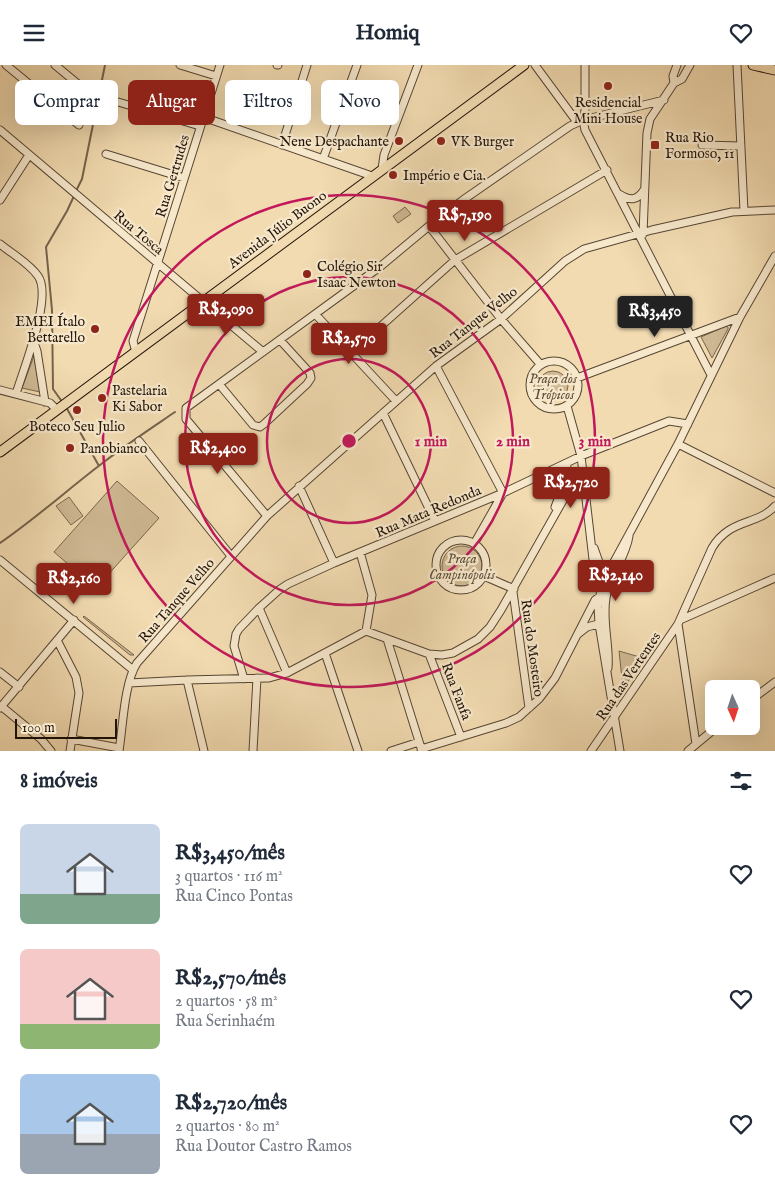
<!DOCTYPE html>
<html lang="pt">
<head>
<meta charset="utf-8">
<style>
	:root { --surface:#fff; --page:#f6f6f7; --text:#1f2937; --muted:#747a83; --accent:#8f2418 }
	body { margin:0; font-family:"IM FELL English",serif; background:var(--page); color:var(--text); height:100vh; display:flex; flex-direction:column; font-size:19px; white-space:nowrap }
	* { box-sizing:border-box; margin:0 }
	p { font-size:16px; color:var(--muted) }
	.icon { flex:none; width:28px; height:28px; fill:none; stroke:currentColor; stroke-width:2; stroke-linecap:round; stroke-linejoin:round }
	.map { position:relative; height:686px; overflow:hidden }
	.sheet { display:flex; flex-direction:column; background:var(--surface); flex:1 }
	.sheet>* { flex:none }
	.hud { position:absolute; left:15px; top:15px; width:500px; height:45px; display:flex; gap:10px }
	.needle { width:32px; rotate:177deg }
	.tools { position:absolute; left:705px; top:615px; display:grid; gap:10px }
	.tools a { display:grid; place-items:center; width:55px; height:55px; border-radius:8px; background:var(--surface); box-shadow:0 5px 20px #0002; font-size:25px }
	.scale { position:absolute; left:15px; bottom:12px; width:102px; box-sizing:border-box; padding-left:5px; border:2px solid #221409; border-top:0; font-size:14px; line-height:18px; white-space:nowrap; color:#221409; -webkit-text-stroke:4px #f7e8cc; paint-order:stroke }
	.price { position:absolute; translate:-50% -42px; padding:0 11px; border-radius:5px; background:var(--accent); color:#fff; font-size:16px; line-height:32px; filter:drop-shadow(0 1px 2px #0008) }
	.price::after { content:''; position:absolute; left:50%; top:30px; width:15px; height:11px; margin-left:-8px; background:inherit; clip-path:polygon(0 0,100% 0,50% 100%) }
	.price.current { background:#222; color:#fff }
	ul { padding:0; list-style:none }
	li { display:flex; align-items:center; gap:15px; height:125px; padding:0 20px }
	li span { display:grid; place-items:center; flex:none; width:140px; height:100px; border-radius:8px; color:#555 }
	li>.icon { margin-inline-start:auto }
	span .icon { width:60px; height:60px; fill:#fffc; stroke-width:1 }
	li b { font-size:21px }
	h2 { display:flex; justify-content:space-between; align-items:center; height:60px; padding:0 20px; font-size:21px }
	.chip { padding:0 18px; border-radius:8px; background:var(--surface); box-shadow:0 5px 20px #0002; font-size:18px; line-height:45px }
	.chip.current { background:var(--accent); color:#fff }
	header { display:flex; justify-content:space-between; align-items:center; height:65px; padding:0 20px; background:var(--surface); font-size:22px; font-weight:700 }
	.map>svg:first-child { display:block }
	.green { fill:#cfb994; stroke:#78664e }
	.lines { fill:none; stroke-linecap:round; stroke-linejoin:round }
	.stream { stroke:#74634c; stroke-width:2 }
	.minor-casing { stroke:#564633; stroke-width:9 }
	.major-casing { stroke:#221409; stroke-width:11 }
	.minor { stroke:#f7e8cc; stroke-width:7 }
	.major { stroke:#f2dbb1; stroke-width:9 }
	.ring { fill:none; stroke:#c2185b; stroke-width:2.5 }
	.poi-dot { fill:#8f2418; stroke:#f7e8cc; stroke-width:2 }
	.labels { text-anchor:middle; stroke-width:4.5; stroke-linejoin:round; paint-order:stroke }
	.poi-label { font-size:14px; fill:#221409; stroke:#f7e8cc; text-anchor:start }
	.street-label { font-size:14px; fill:#221409; stroke:#f7e8cc }
	.park-label { font-size:14px; font-style:italic; fill:#5f4e3a; stroke:#f7e8cc }
	.centre { fill:#c2185b; stroke:#f7e8cc; stroke-width:2.5 }
	.ring-label { font-size:15px; text-anchor:middle; font-weight:bold; fill:#c2185b; stroke:#f7e8cc; stroke-width:4.5; stroke-linejoin:round; paint-order:stroke }
</style>
</head>
<body>
<header><svg class="icon" aria-label="menu" viewBox="0 0 24 24"><path d="M4 6h16M4 12h16M4 18h16"/></svg>Homiq<svg class="icon" aria-label="heart" viewBox="0 0 24 24"><path d="M12 20l-8-8c-3-5 5-10 8-4 3-6 11-1 8 4z"/></svg></header>
<div class="map">
<svg width="775" height="686" viewBox="0 0 775 686">
	<rect width="100%" height="100%" fill="#f2dbb1"/>
	<filter id="stains"><feTurbulence type="fractalNoise" baseFrequency=".004" numOctaves="4"/><feColorMatrix values="0 0 0 0 .2 0 0 0 0 .09 0 0 0 0 .02 0 0 0 .5 -.17"/></filter>
	<radialGradient id="worn" r=".72"><stop offset=".6" stop-color="#630" stop-opacity="0"/><stop offset="1" stop-color="#630" stop-opacity=".3"/></radialGradient>
	<path class="green" d="M405,142L411,149L398,158L393,151Z
		M726,261L728,262V264L712,293L701,272Z
		M34,291L40,327L22,323Z
		M538 321a15 15 0 1 1 30 0a15 15 0 1 1-30 0Z
		M117,416L159,453L96,523L54,487Z
		M69,432L83,451L71,460L56,441Z
		M442 501a20 20 0 1 1 40 0a20 20 0 1 1-40 0Z
		M84,551L134,590H130L83,552Z
		M619,586L643,593L624,623H623Z"/>
	<g class="lines">
		<path class="stream" d="M76,126L82,114L105,0
			M63,338L53,324L52,245L46,182L67,146L74,131
			M66,342L99,401
			M0,478C35,454 66,426 100,400C124,381 150,364 175,347"/>
		<g class="minor-casing">
			<path id="minor" d="M6,0L79,60
				M55,0L84,24
				M180,0L216,11
				M277,0H278
				M535,0L577,57
				M585,0V46L583,55L585,65L711,310
				M737,0L744,146
				M674,18L673,11L677,0
				M101,32L200,61
				M203,52L372,111
				M0,65L263,287
				M282,80L307,0
				M702,80L741,81
				M106,89L184,113
				M323,94L357,0
				M382,104L384,90L418,0
				M619,129C630,136 637,136 644,125
				M0,135L29,90
				M429,161L501,254L541,300
				M643,169L647,68L650,54L674,18L682,14L690,0
				M0,179C12,189 29,198 38,211C53,232 23,305 16,329
				M316,250L396,336
				M33,275L37,286L45,337
				M136,287L133,276L220,0
				M352,287L455,195L607,105
				M530 320a24 24 0 1 1 48 0a24 24 0 1 1-48 0Z
				M436,301L503,428L474,479
				M577,313L740,252
				M219,319L253,360L260,362L264,359L307,319L311,313L310,308L280,275
				M0,325L50,338L57,345
				M567,341L581,391L594,503L602,519L609,522
				M383,348L435,456
				M139,376L231,491
				M678,379L775,428
				M299,421L334,498
				M555,442L566,414L567,398
				M267,451L186,354V343L381,201L429,161L463,135L570,61L583,55L664,35
				M436 500a25 25 0 1 1 50 0a25 25 0 1 1-50 0Z
				M594,483L600,500L608,512
				M360,487L372,530L366,566
				M0,495L133,605
				M484,511L514,524
				M513,527L529,643
				M259,543L287,608
				M680,555L775,513
				M678,559L696,679
				M578,569L587,562L602,558
				M387,574L422,686
				M57,575L76,612L79,628L70,686
				M325,588L358,686
				M429,589L461,672
				M608,603C610,580 602,557 606,533C609,511 626,493 629,471
				M0,607L19,622
				M244,614L234,581L236,569L239,564L259,543L279,525L288,519L334,498L503,428L581,391L669,356L688,359
				M187,615L204,686
				M129,618L187,615L269,613L287,608L366,566L429,589L442,590L453,588L478,574L490,562L501,545L570,423L573,420L584,415
				M751,635L775,617
				M1,641L41,674L51,686
				M0,643L74,555
				M71,674L119,683
				M421,684L506,658L519,652L539,634L555,613L595,535L599,532L606,533
				M119,686C123,661 124,618 137,598L267,451L436,301L501,254L565,196L584,184L652,165L732,147L775,145
				M253,686L257,613
				M391,686L419,677
				M591,686L678,559L712,483C730,453 757,461 775,441
				M620,686L599,559L598,541L602,519L678,379L740,252L775,191
				M688,686L718,661"/>
		</g>
		<g class="major-casing">
			<path id="major" d="M753,0L775,5
				M0,387L524,0"/>
		</g>
		<use href="#minor" class="minor"/>
		<use href="#major" class="major"/>
	</g>
	<g class="ring">
		<circle cx="349" cy="376" r="82"/>
		<circle cx="349" cy="376" r="164"/>
		<circle cx="349" cy="376" r="246"/>
	</g>
	<g class="poi-dot">
		<circle cx="608" cy="21" r="5"/>
		<circle cx="399" cy="76" r="5"/>
		<circle cx="441" cy="76" r="5"/>
		<rect x="650" y="75" width="10" height="10" rx="2.5"/>
		<circle cx="393" cy="110" r="5"/>
		<circle cx="307" cy="209" r="5"/>
		<circle cx="95" cy="264" r="5"/>
		<circle cx="102" cy="333" r="5"/>
		<circle cx="77" cy="345" r="5"/>
		<circle cx="70" cy="383" r="5"/>
	</g>
	<g class="labels">
		<g class="poi-label">
			<text x="608" y="42" text-anchor="middle">Residencial<tspan x="608" dy="16">Mini House</tspan></text>
			<text x="665" y="77">Rua Rio<tspan x="665" dy="16">Formoso, 11</tspan></text>
			<text x="389" y="81" text-anchor="end">Nene Despachante</text>
			<text x="451" y="81">VK Burger</text>
			<text x="403" y="115">Império e Cia.</text>
			<text x="317" y="206">Colégio Sir<tspan x="317" dy="16">Isaac Newton</tspan></text>
			<text x="85" y="261" text-anchor="end">EMEI Ítalo<tspan x="85" dy="16">Bettarello</tspan></text>
			<text x="112" y="330">Pastelaria<tspan x="112" dy="16">Ki Sabor</tspan></text>
			<text x="77" y="366" text-anchor="middle">Boteco Seu Julio</text>
			<text x="80" y="388">Panobianco</text>
		</g>
		<g class="street-label">
			<text transform="translate(172 111) rotate(-73)" y="5">Rua Gertrudes</text>
			<text transform="translate(277 164) rotate(-37)" y="5">Avenida Júlio Buono</text>
			<text transform="translate(139 167) rotate(40)" y="5">Rua Tosca</text>
			<text transform="translate(473 257) rotate(-38)" y="5">Rua Tanque Velho</text>
			<text transform="translate(428 446) rotate(-23)" y="5">Rua Mata Redonda</text>
			<text transform="translate(176 535) rotate(-49)" y="5">Rua Tanque Velho</text>
			<text transform="translate(533 583) rotate(82)" y="5">Rua do Mosteiro</text>
			<text transform="translate(628 611) rotate(-56)" y="5">Rua das Vertentes</text>
			<text transform="translate(457 626) rotate(69)" y="5">Rua Fanfa</text>
		</g>
		<g class="park-label">
			<text x="553" y="318">Praça dos<tspan x="553" dy="16">Trópicos</tspan></text>
			<text x="462" y="498">Praça<tspan x="462" dy="16">Campinópolis</tspan></text>
		</g>
	</g>
	<circle cx="349" cy="376" r="8" class="centre"/>
	<g class="ring-label">
		<text x="431" y="381">1 min</text>
		<text x="513" y="381">2 min</text>
		<text x="595" y="381">3 min</text>
	</g>
	<rect width="100%" height="100%" filter="url(#stains)"/>
	<rect width="100%" height="100%" fill="url(#worn)"/>
</svg>
<div class="tools">
<a><svg class="needle" viewBox="-14 -14 28 28"><path d="M0-13l5 13h-10z" fill="#e53935"/><path d="M0 13l5-13h-10z" fill="#747a83"/></svg></a>
</div>
<div class="scale">100 m</div>
<b class="price" style="left:465px;top:177px">R$7,190</b>
<b class="price" style="left:226px;top:271px">R$2,090</b>
<b class="price current" style="left:655px;top:273px">R$3,450</b>
<b class="price" style="left:349px;top:300px">R$2,570</b>
<b class="price" style="left:218px;top:410px">R$2,400</b>
<b class="price" style="left:571px;top:444px">R$2,720</b>
<b class="price" style="left:616px;top:537px">R$2,140</b>
<b class="price" style="left:74px;top:540px">R$2,160</b>
<div class="hud">
<a class="chip">Comprar</a>
<a class="chip current">Alugar</a>
<a class="chip">Filtros</a>
<a class="chip">Novo</a>
</div>
</div>
<section class="sheet">
<h2>8 imóveis<svg class="icon" aria-label="filters" viewBox="0 0 24 24"><path d="M4 7h16M4 17h16"/><circle cx="9" cy="7" r="2"/><circle cx="15" cy="17" r="2"/></svg></h2>
<ul>
<li><span style="background:linear-gradient(#c9d6e8 70%,#7fa58c 0)"><svg class="icon" aria-label="home" viewBox="0 0 24 24"><path d="M3 11l9-7 9 7M6 9v11h12V9"/></svg></span><div><b>R$3,450/mês</b><p>3 quartos · 116 m²</p><p>Rua Cinco Pontas</p></div><svg class="icon" aria-label="heart" viewBox="0 0 24 24"><path d="M12 20l-8-8c-3-5 5-10 8-4 3-6 11-1 8 4z"/></svg></li>
<li><span style="background:linear-gradient(#f6c9c9 75%,#8fb573 0)"><svg class="icon" aria-label="home" viewBox="0 0 24 24"><path d="M3 11l9-7 9 7M6 9v11h12V9"/></svg></span><div><b>R$2,570/mês</b><p>2 quartos · 58 m²</p><p>Rua Serinhaém</p></div><svg class="icon" aria-label="heart" viewBox="0 0 24 24"><path d="M12 20l-8-8c-3-5 5-10 8-4 3-6 11-1 8 4z"/></svg></li>
<li><span style="background:linear-gradient(#a9c7e8 60%,#9aa5b1 0)"><svg class="icon" aria-label="home" viewBox="0 0 24 24"><path d="M3 11l9-7 9 7M6 9v11h12V9"/></svg></span><div><b>R$2,720/mês</b><p>2 quartos · 80 m²</p><p>Rua Doutor Castro Ramos</p></div><svg class="icon" aria-label="heart" viewBox="0 0 24 24"><path d="M12 20l-8-8c-3-5 5-10 8-4 3-6 11-1 8 4z"/></svg></li>
</ul>
</section>
</body>
</html>
